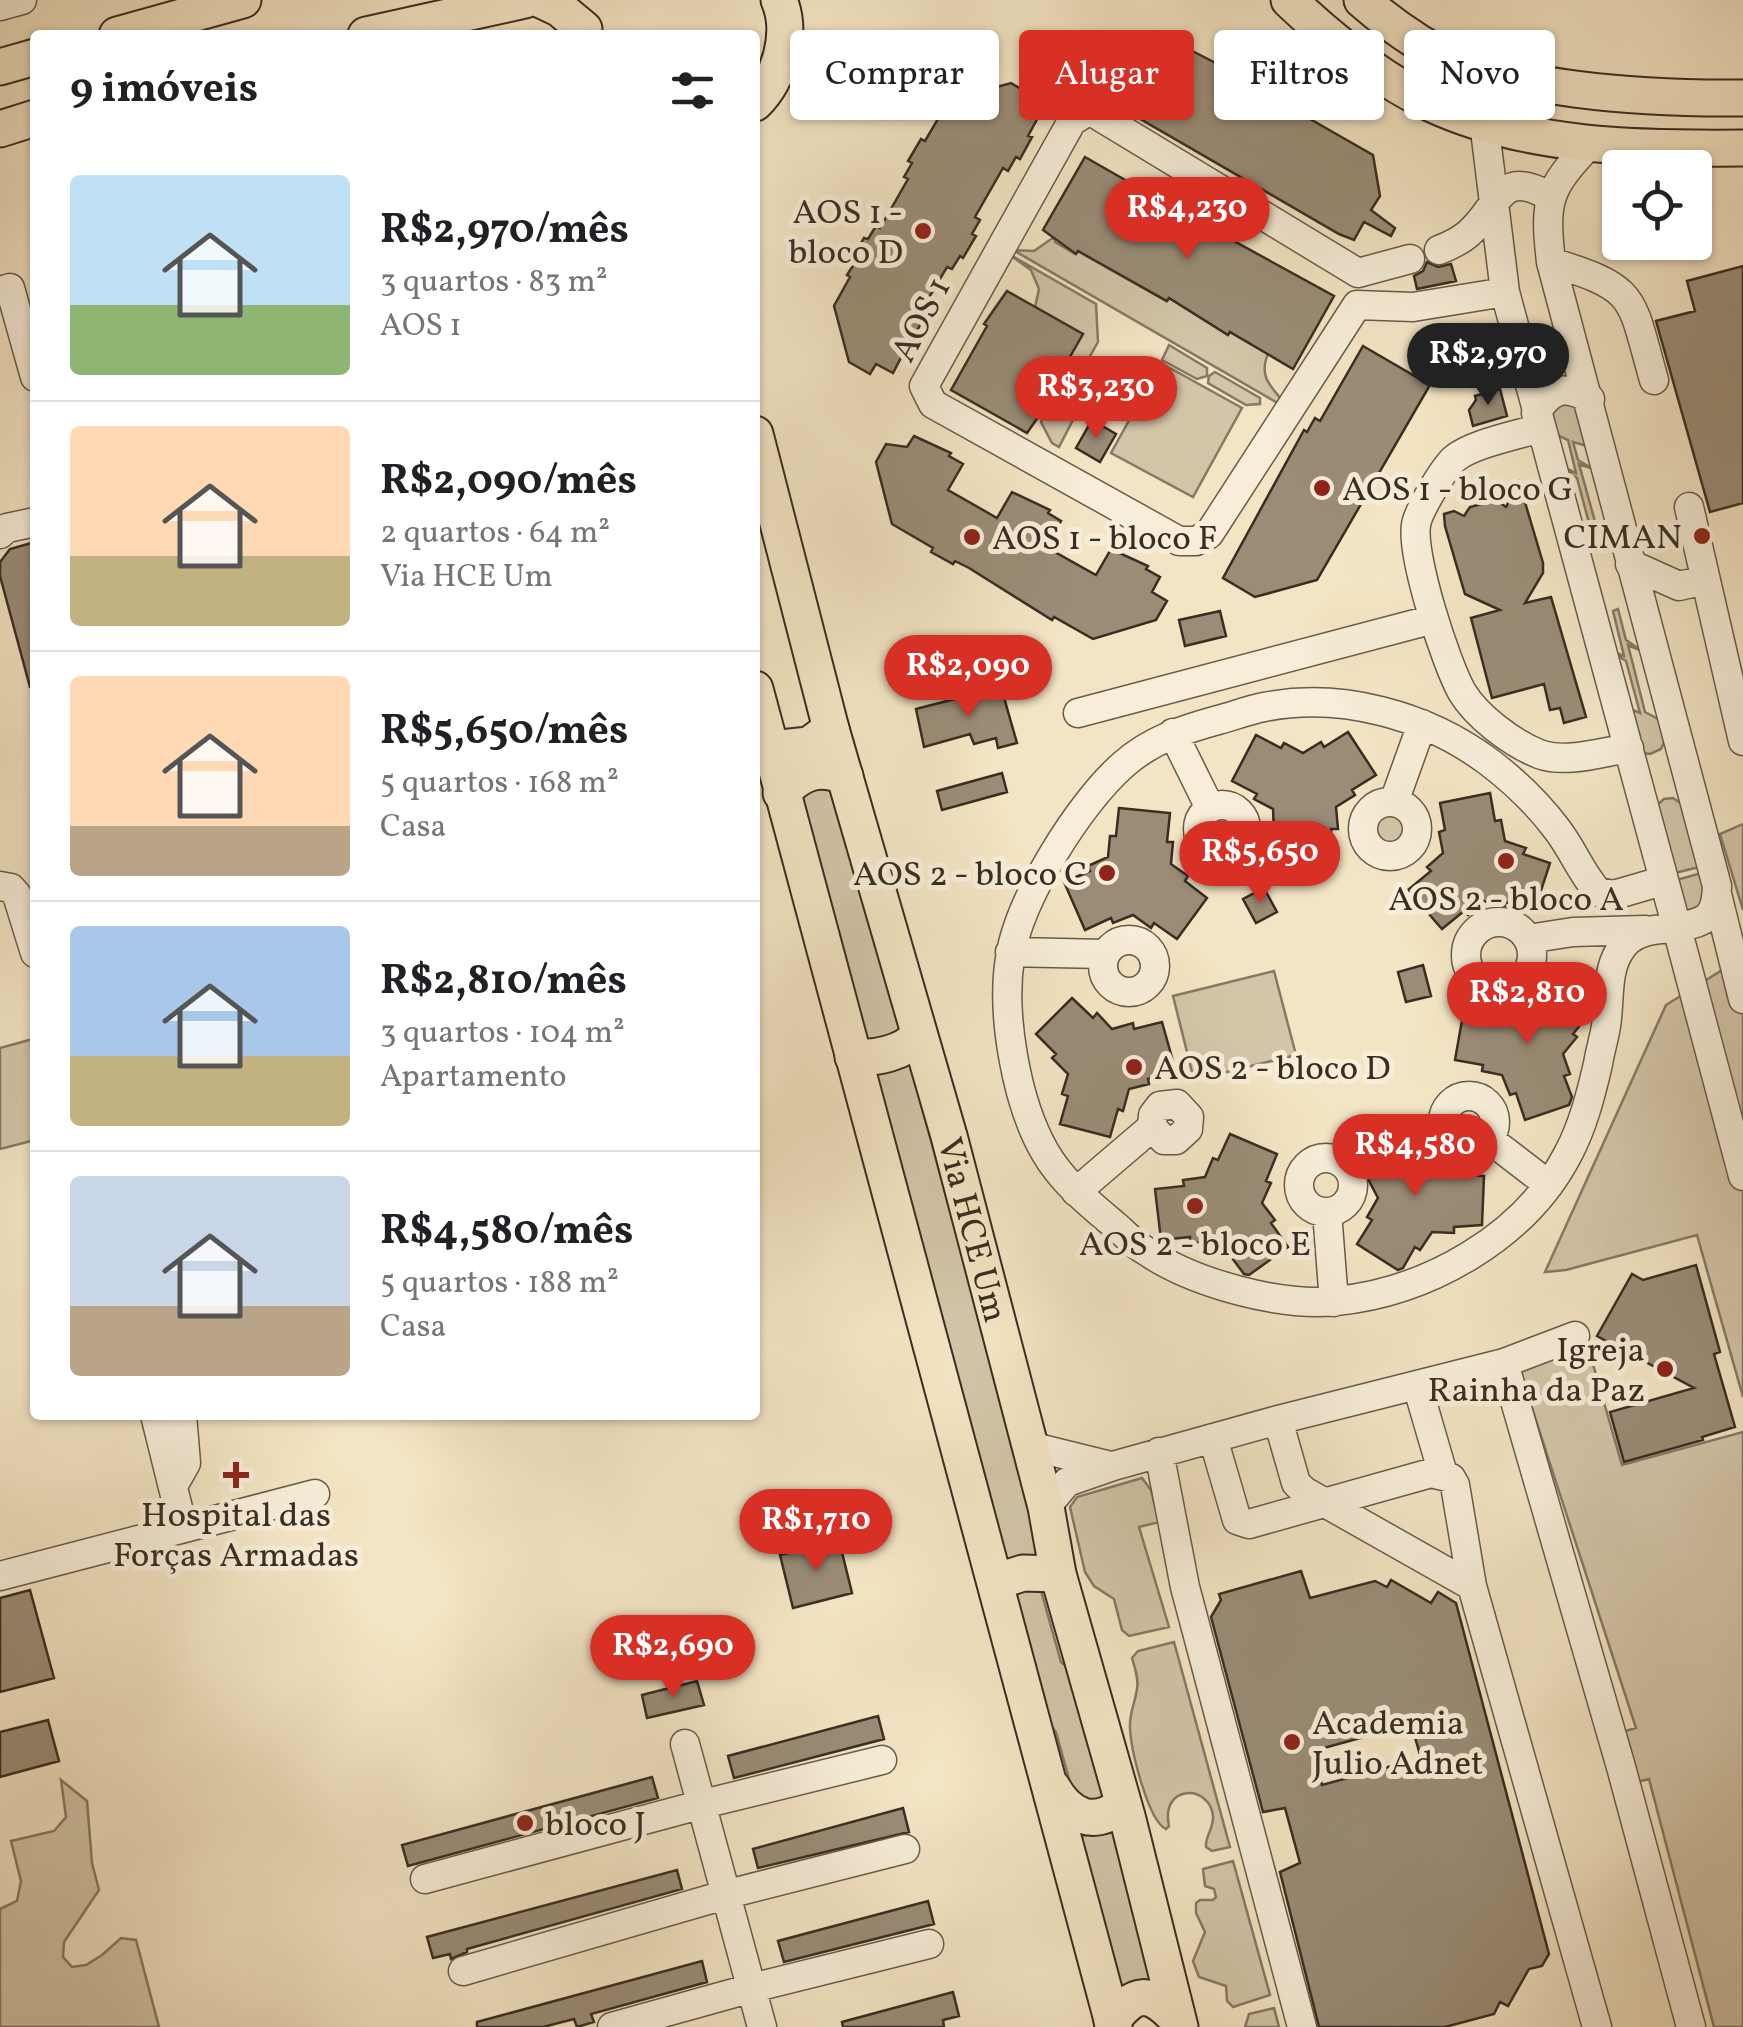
<!DOCTYPE html>
<html lang="pt">
<head>
<meta charset="utf-8">
<style>
	:root { --surface:#fff; --page:#f2f2f2; --text:#202124; --muted:#757577; --line:#e0e0e0; --accent:#d93025 }
	body { margin:0; font-family:Vollkorn,serif; background:var(--page); color:var(--text); height:100vh; display:flex; flex-direction:column; font-size:38px; white-space:nowrap }
	* { box-sizing:border-box; margin:0 }
	p { font-size:32px; color:var(--muted) }
	.icon { flex:none; width:55px; height:55px; fill:none; stroke:currentColor; stroke-width:2; stroke-linecap:round; stroke-linejoin:round }
	.map { position:relative; flex:1; overflow:hidden }
	.details { position:absolute; left:30px; top:30px; width:730px; height:1390px; display:flex; flex-direction:column; background:var(--surface); border-radius:10px; box-shadow:0 2px 8px #0004 }
	.details>* { flex:none }
	.guide { position:absolute; left:790px; top:30px; width:802px; height:90px; display:flex; gap:20px }
	.tools { position:absolute; left:1602px; top:150px; display:grid; gap:20px }
	.tools a { display:grid; place-items:center; width:110px; height:110px; border-radius:10px; background:var(--surface); box-shadow:0 2px 8px #0004; font-size:50px }
	.price { position:absolute; translate:-50% -85px; padding:0 22px; border-radius:35px; background:var(--accent); color:#fff; font-size:32px; line-height:65px; filter:drop-shadow(0 2px 5px #0008) }
	.price::after { content:''; position:absolute; left:50%; top:60px; width:30px; height:22px; margin-left:-15px; background:inherit; clip-path:polygon(0 0,100% 0,50% 100%) }
	.price.active { background:#222; color:#fff }
	ul { padding:0; list-style:none }
	li { display:flex; align-items:center; gap:30px; height:250px; padding:0 40px }
	li+li { border-top:2px solid var(--line) }
	li span { display:grid; place-items:center; flex:none; width:280px; height:200px; border-radius:10px; color:#555 }
	li>.icon { margin-inline-start:auto }
	span .icon { width:120px; height:120px; fill:#fffc; stroke-width:1 }
	li b { font-size:42px }
	h2 { display:flex; justify-content:space-between; align-items:center; height:120px; padding:0 40px; font-size:42px }
	.tag { padding:0 35px; border-radius:10px; background:var(--surface); box-shadow:0 2px 8px #0004; font-size:35px; line-height:90px }
	.tag.active { background:var(--accent); color:#fff }
	.map>svg:first-child { display:block }
	.green { fill:#d3c5a8; stroke:#867966; stroke-width:2.5 }
	.building { fill:#9a8c76; stroke:#392d23; stroke-width:2.5; fill-rule:evenodd }
	.lines { fill:none; stroke-linecap:round; stroke-linejoin:round }
	.minor-casing { stroke:#685b4b; stroke-width:31 }
	.major-casing { stroke:#392d23; stroke-width:39 }
	.minor { stroke:#f7edd8; stroke-width:28 }
	.major { stroke:#f3e4c3; stroke-width:35 }
	.poi-dot { fill:#8f2418; stroke:#f7edd8; stroke-width:4 }
	.labels { text-anchor:middle; stroke-width:10; stroke-linejoin:round; paint-order:stroke }
	.poi-label { font-size:35px; fill:#392d23; stroke:#f7edd8; text-anchor:start }
	.street-label { font-size:35px; fill:#392d23; stroke:#f7edd8 }
</style>
</head>
<body>
<div class="map">
<svg width="1743" height="2027" viewBox="0 0 1743 2027">
	<rect width="100%" height="100%" fill="#f3e4c3"/>
	<filter id="stains"><feTurbulence type="fractalNoise" baseFrequency=".002" numOctaves="4"/><feColorMatrix values="0 0 0 0 .2 0 0 0 0 .09 0 0 0 0 .02 0 0 0 .5 -.17"/></filter>
	<radialGradient id="worn" r=".72"><stop offset=".6" stop-color="#630" stop-opacity="0"/><stop offset="1" stop-color="#630" stop-opacity=".3"/></radialGradient>
	<path class="green" d="M1054,237L1055,242L1075,254L1078,251L1166,301L1169,298L1228,334L1230,332L1268,354C1259,375 1269,385 1282,400L1281,405L1013,250L1034,251Z
		M1007,253L1096,304L1098,342L1065,400L1079,409L1076,414L1044,409L1050,400L1047,397L1035,307L1039,289L1031,270Z
		M1169,345L1207,368V376L1197,379L1162,360Z
		M1161,363L1242,408L1193,497L1111,453Z
		M1215,372L1260,398V404L1246,405L1208,383L1209,376Z
		M1559,398L1575,406L1587,446L1573,442L1578,460L1593,469L1579,464L1599,536L1593,538L1577,478L1561,466L1576,473L1568,440L1552,433L1549,406Z
		M1045,415L1074,418L1059,447L1052,443L1041,422Z
		M1618,609L1626,640L1642,651L1628,645L1645,712L1660,720L1665,740L1661,749L1650,754L1643,753L1626,707L1640,713L1626,661L1611,651L1624,656L1613,611Z
		M830,785L900,1029L897,1038L863,1043L799,792Z
		M1673,798L1682,804L1699,867L1671,874L1656,806L1664,799Z
		M1375 830a15 15 0 1 1 30 0a15 15 0 1 1-30 0Z
		M1743,824V910L1720,834Z
		M1701,873L1708,900L1687,914L1673,881Z
		M1743,957V1397L1697,1235L1566,1270L1545,1272L1666,1005Z
		M1274,971L1296,1055L1194,1080L1173,996Z
		M33,1039L35,1140L0,1149V1048Z
		M910,1063L1043,1555L1000,1565L870,1073Z
		M1586,1340L1622,1465L1743,1432V2027H1714L1649,1779L1632,1783L1618,1733L1636,1728L1517,1362Z
		M1142,1478L1151,1490L1159,1522L1139,1527L1169,1627L1129,1636L1122,1630L1114,1599L1094,1586L1085,1572L1070,1507L1077,1497Z
		M1040,1587L1061,1662L1075,1674L1105,1789L1103,1803L1076,1804L1056,1732L1040,1713L1012,1593Z
		M1174,1642L1230,1847L1212,1851L1206,1847C1205,1836 1214,1828 1213,1816C1210,1784 1160,1784 1169,1826L1166,1829C1148,1821 1131,1750 1130,1728C1129,1714 1135,1703 1137,1689C1139,1679 1135,1668 1132,1658L1138,1651Z
		M61,1780L87,1801L92,1863L99,1890L64,1942L63,1957L72,1967L86,1965L102,1955L121,1938L136,1940L159,2027H0V1909L17,1901L21,1881L11,1841L54,1831L66,1817Z
		M1117,1828L1158,1983L1116,1995L1074,1838Z
		M1233,1861L1270,1995L1233,2007L1227,2001L1226,1986L1199,1977L1193,1961L1205,1932L1196,1913V1903L1200,1900H1213L1216,1897L1214,1889L1205,1886L1203,1869Z
		M1274,2008L1279,2027H1245L1249,2014Z"/>
	<path class="building" d="M1171,40L1235,73L1233,75L1373,155L1380,196L1371,210L1395,228L1391,236L1364,222L1354,240L1339,234L1092,91L1101,75L1084,64Z
		M1011,83L1029,94L1023,104L1040,114L1028,136L1032,137L1020,159L1016,157L1008,171L1003,168L975,217L980,220L972,234L976,236L963,258L960,256L952,269L947,267L918,316L923,319L916,333L919,334L907,356L903,354L893,373L876,364L870,374L849,362L834,306L850,277L847,275L856,261L852,259L864,238L868,239L876,226L880,228L908,179L904,177L912,163L908,161L921,139L925,141L949,100Z
		M1085,157L1134,185L1135,182L1149,190L1151,187L1173,199L1171,203L1185,211L1183,213L1334,296L1293,369L1230,332L1228,335L1169,298L1167,301L1078,251L1076,254L1043,230Z
		M1427,262L1438,267L1451,264L1456,281L1417,289L1414,276L1423,271Z
		M1743,266V503L1710,512L1656,321L1695,311L1687,281Z
		M1007,291L1083,334L1047,397L1050,400L1027,433L951,390L987,326L984,324Z
		M1363,346L1430,385L1317,580L1255,597L1223,578L1304,430L1307,432L1315,418L1320,421Z
		M1500,389L1507,416L1473,426L1469,410L1476,400L1475,396Z
		M1092,420L1116,434L1100,462L1076,448Z
		M914,436L951,453L949,456L963,464L948,490L997,518L1012,492L1050,510L1048,513L1061,521L1046,547L1096,575L1111,549L1148,566L1146,569L1160,577L1152,592L1167,601L1156,620L1093,639L1054,617L1052,620L969,568L955,561L953,564L931,552L933,548L892,524L876,462L886,444L907,447Z
		M1519,482L1543,563V573L1525,603L1551,597L1586,717L1564,723L1560,708L1550,710L1544,684L1492,698L1471,618L1500,610L1465,594L1445,526L1444,514L1454,511L1464,516L1470,507L1496,500L1506,507Z
		M35,542V687H30L0,576V562L10,549Z
		M1220,611L1226,636L1185,646L1179,620Z
		M1001,687L1017,743L998,748L996,738L974,744L970,734L924,747L916,709Z
		M1348,732L1376,775L1352,790L1355,795L1336,807L1338,829H1331L1333,857L1281,859L1280,831H1274L1273,809L1254,799L1257,794L1232,781L1256,735L1281,748L1284,743L1303,753L1321,742L1324,747Z
		M1002,773L1007,792L942,810L937,791Z
		M1490,793L1495,821L1501,820L1505,841L1526,848L1523,854L1550,863L1534,912L1506,902L1504,908L1484,901L1468,915L1464,911L1442,929L1408,890L1431,871L1427,867L1443,853L1439,832L1445,830L1440,803Z
		M1119,808L1170,813L1167,842H1173L1171,864L1188,876L1185,881L1207,898L1177,939L1154,923L1151,928L1133,915L1113,923L1111,918L1085,930L1064,882L1090,871L1088,866L1108,857L1110,836H1116Z
		M1264,888L1277,912L1256,923L1243,899Z
		M1423,965L1431,996L1406,1002L1398,972Z
		M1552,979L1590,1013L1573,1034L1577,1037L1563,1054L1570,1074L1564,1076L1572,1097L1569,1105L1525,1120L1516,1093L1510,1095L1502,1075L1482,1071L1483,1065L1455,1060L1464,1009L1492,1015L1493,1009L1515,1013L1529,996L1533,1000Z
		M1072,998L1093,1018L1097,1013L1112,1029L1133,1023L1134,1029L1162,1022L1176,1072L1148,1079L1149,1084L1129,1089L1123,1111L1118,1109L1110,1137L1060,1124L1068,1096L1062,1094L1068,1074L1052,1058L1056,1054L1036,1034Z
		M1406,1127L1419,1152L1424,1150L1434,1169H1456V1175L1484,1176L1482,1225L1454,1227V1233L1432,1232L1420,1250L1415,1247L1403,1268L1398,1270L1357,1244L1372,1220L1367,1217L1378,1198L1368,1179L1374,1176L1360,1151Z
		M1230,1134L1277,1154L1266,1181L1271,1183L1262,1203L1275,1220L1271,1223L1288,1247L1249,1275L1244,1274L1229,1254L1225,1258L1212,1241L1190,1243V1237L1161,1240L1155,1189L1184,1186L1183,1180L1205,1177L1213,1158L1218,1160Z
		M1696,1265L1720,1352L1714,1354L1735,1427L1702,1437L1703,1440L1624,1462L1610,1412L1694,1388L1597,1336L1632,1274L1643,1280Z
		M839,1540L852,1593L793,1608L780,1555Z
		M1301,1571L1310,1598L1375,1581L1387,1587L1391,1580L1431,1603L1438,1592L1456,1603L1549,1954L1542,1966L1529,1969L1508,2006L1500,2002L1494,2014L1445,2027H1319L1280,1872L1300,1863L1285,1808L1263,1812L1211,1617L1221,1600L1219,1594ZM1411,1724L1421,1758L1322,1785L1313,1751Z
		M30,1590L54,1678L0,1692V1598Z
		M697,1681L704,1705L647,1718L642,1695Z
		M878,1716L884,1739L734,1778L728,1756Z
		M48,1720L59,1761L0,1777V1732Z
		M652,1777L658,1798L408,1866L402,1845Z
		M903,1808L909,1832L758,1868L753,1849Z
		M677,1870L682,1889L467,1949V1952L451,1959L450,1954L433,1958L427,1937Z
		M928,1901L934,1924L784,1962L778,1941Z
		M702,1961L707,1982L591,2014L594,2022L577,2027L574,2019L543,2027H477V2022Z
		M953,1992L959,2016L943,2020L944,2027H843L842,2022Z"/>
	<g class="lines">
		<g class="minor-casing">
			<path id="minor" d="M0,6L22,0
				M1484,122L1505,292L1677,928C1706,921 1716,919 1717,886L1551,262C1544,201 1547,189 1590,144
				M1439,250C1449,246 1460,241 1468,234C1500,207 1498,167 1549,196
				M1551,262C1639,289 1630,296 1654,380
				M0,291L10,288L35,377
				M1357,305L1209,534L1196,541H1179L933,404L924,386L1072,121L1085,113H1094L1358,273L1410,259
				M1357,305L1413,307L1505,292
				M1536,413C1551,389 1564,384 1590,399
				M1540,428C1517,435 1471,444 1454,459C1444,468 1418,511 1416,525C1411,556 1446,664 1462,692C1477,717 1512,743 1539,754C1566,764 1601,752 1629,748
				M1689,507L1743,741
				M0,534L7,528L35,522
				M1630,564L1679,586L1705,580
				M1078,713L1434,619
				M1173,733L1210,808
				M1394,802L1422,724
				M1363 829a27 27 0 1 1 54 0a27 27 0 1 1-54 0Z
				M1198 829a24 24 0 1 1 48 0a24 24 0 1 1-48 0Z
				M1662,881L1614,895L1598,892C1581,873 1572,848 1556,828C1537,803 1514,781 1489,762C1426,715 1341,692 1264,707C1249,710 1233,716 1218,720C1185,729 1151,740 1124,764C1080,802 1019,899 1010,958C1001,1014 1016,1102 1045,1152C1062,1182 1090,1204 1117,1227C1126,1235 1135,1245 1146,1251C1193,1283 1280,1307 1336,1301C1428,1292 1525,1237 1568,1154C1583,1126 1591,1094 1598,1064C1600,1051 1604,1039 1606,1026C1610,1003 1606,973 1619,952C1631,930 1655,929 1677,928L1743,1176
				M0,886L11,888L17,895L35,953
				M1717,894L1743,999
				M1466 955a33 33 0 1 1 66 0a33 33 0 1 1-66 0Z
				M1528,939L1573,932L1645,930
				M1103 966a26 26 0 1 1 52 0a26 26 0 1 1-52 0Z
				M1010,952L1105,954
				M1443 1122a26 26 0 1 1 52 0a26 26 0 1 1-52 0Z
				M1489,1139L1549,1185
				M1299 1185a27 27 0 1 1 54 0a27 27 0 1 1-54 0Z
				M1076,1192L1152,1127L1153,1115L1160,1106L1177,1104L1189,1117L1188,1129L1176,1140H1164L1152,1127
				M1327,1212L1334,1302
				M1504,1363L1575,1336
				M1417,1385L1443,1474
				M155,1415L183,1528
				M1278,1420L1296,1483L1304,1491L1472,1586L1597,2027
				M1213,1438L1237,1520L1249,1524L1431,1473L1451,1478L1455,1485L1472,1586
				M1030,1446L1111,1466
				M1159,1452L1185,1587L1302,2027
				M173,1486L186,1463L182,1415
				M1046,1507L1067,1482L1113,1466L1278,1420L1504,1363L1621,1767L1691,2027
				M0,1576L315,1494
				M685,1744L762,2027
				M425,1879L703,1804L882,1760
				M463,1971L728,1894L905,1849
				M612,2027L752,1988L929,1944"/>
		</g>
		<g class="major-casing">
			<g id="major">
				<path d="M541,0L560,9L584,29"/>
				<path d="M1289,0C1331,40 1379,79 1432,104C1527,148 1641,149 1743,148"/>
				<path d="M1362,0C1379,15 1399,30 1418,42C1497,92 1651,99 1743,98"/>
				<path d="M117,35L243,0"/>
				<path d="M366,35L525,0"/>
				<path d="M0,67L35,57"/>
				<path d="M755,103C780,78 793,33 779,0"/>
				<path d="M0,129L35,118"/>
				<path id="s1" d="M755,434L831,729L949,1136L1046,1507L1058,1574L1127,1816L1180,2027"/>
				<path d="M755,689L1114,2027"/>
				<path d="M771,749L809,745L831,729"/>
				<path d="M781,793C802,772 817,766 845,776"/>
				<path d="M853,1057C876,1059 903,1053 919,1036"/>
				<path d="M995,1582L1023,1573L1058,1574"/>
				<path d="M1052,1787C1069,1817 1094,1828 1122,1805"/>
				<path d="M1112,2021C1135,1991 1149,1990 1175,2017"/>
			</g>
		</g>
		<use href="#minor" class="minor"/>
		<use href="#major" class="major"/>
	</g>
	<g class="poi-dot">
		<circle cx="923" cy="231" r="10"/>
		<circle cx="1322" cy="488" r="10"/>
		<circle cx="1702" cy="536" r="10"/>
		<circle cx="972" cy="537" r="10"/>
		<circle cx="1506" cy="861" r="10"/>
		<circle cx="1107" cy="873" r="10"/>
		<circle cx="1134" cy="1067" r="10"/>
		<circle cx="1195" cy="1206" r="10"/>
		<circle cx="1665" cy="1369" r="10"/>
		<path d="M231 1460h10v10h10v10h-10v10h-10v-10h-10v-10h10z"/>
		<circle cx="1292" cy="1742" r="10"/>
		<circle cx="525" cy="1823" r="10"/>
	</g>
	<g class="labels">
		<g class="poi-label">
			<text x="903" y="223" text-anchor="end">AOS 1 -<tspan x="903" dy="40">bloco D</tspan></text>
			<text x="1342" y="500">AOS 1 - bloco G</text>
			<text x="1682" y="548" text-anchor="end">CIMAN</text>
			<text x="992" y="549">AOS 1 - bloco F</text>
			<text x="1087" y="885" text-anchor="end">AOS 2 - bloco C</text>
			<text x="1506" y="910" text-anchor="middle">AOS 2 - bloco A</text>
			<text x="1154" y="1079">AOS 2 - bloco D</text>
			<text x="1195" y="1255" text-anchor="middle">AOS 2 - bloco E</text>
			<text x="1645" y="1361" text-anchor="end">Igreja<tspan x="1645" dy="40">Rainha da Paz</tspan></text>
			<text x="236" y="1526" text-anchor="middle">Hospital das<tspan x="236" dy="40">Forças Armadas</tspan></text>
			<text x="1312" y="1734">Academia<tspan x="1312" dy="40">Julio Adnet</tspan></text>
			<text x="545" y="1835">bloco J</text>
		</g>
		<g class="street-label">
			<text transform="translate(920 319) rotate(-63)" y="12">AOS 1</text>
			<text dy="12" stroke="none"><textPath href="#s1" startOffset="825">Via HCE Um</textPath></text>
		</g>
	</g>
	<rect width="100%" height="100%" filter="url(#stains)"/>
	<rect width="100%" height="100%" fill="url(#worn)"/>
</svg>
<div class="tools">
<a><svg class="icon" aria-label="locate" viewBox="0 0 24 24"><circle cx="12" cy="12" r="6"/><path d="M12 2v4M12 18v4M2 12h4M18 12h4"/></svg></a>
</div>
<b class="price" style="left:1187px;top:262px">R$4,230</b>
<b class="price active" style="left:1488px;top:408px">R$2,970</b>
<b class="price" style="left:1096px;top:441px">R$3,230</b>
<b class="price" style="left:968px;top:720px">R$2,090</b>
<b class="price" style="left:1260px;top:906px">R$5,650</b>
<b class="price" style="left:1527px;top:1047px">R$2,810</b>
<b class="price" style="left:1415px;top:1199px">R$4,580</b>
<b class="price" style="left:816px;top:1574px">R$1,710</b>
<b class="price" style="left:673px;top:1700px">R$2,690</b>
<div class="guide">
<a class="tag">Comprar</a>
<a class="tag active">Alugar</a>
<a class="tag">Filtros</a>
<a class="tag">Novo</a>
</div>
<section class="details">
<h2>9 imóveis<svg class="icon" aria-label="filters" viewBox="0 0 24 24"><path d="M4 7h16M4 17h16"/><circle cx="9" cy="7" r="2"/><circle cx="15" cy="17" r="2"/></svg></h2>
<ul>
<li><span style="background:linear-gradient(#bfe0f5 65%,#8fb573 0)"><svg class="icon" aria-label="home" viewBox="0 0 24 24"><path d="M3 11l9-7 9 7M6 9v11h12V9"/></svg></span><div><b>R$2,970/mês</b><p>3 quartos · 83 m²</p><p>AOS 1</p></div></li>
<li><span style="background:linear-gradient(#ffd9b3 65%,#c2b280 0)"><svg class="icon" aria-label="home" viewBox="0 0 24 24"><path d="M3 11l9-7 9 7M6 9v11h12V9"/></svg></span><div><b>R$2,090/mês</b><p>2 quartos · 64 m²</p><p>Via HCE Um</p></div></li>
<li><span style="background:linear-gradient(#ffd9b3 75%,#b9a48a 0)"><svg class="icon" aria-label="home" viewBox="0 0 24 24"><path d="M3 11l9-7 9 7M6 9v11h12V9"/></svg></span><div><b>R$5,650/mês</b><p>5 quartos · 168 m²</p><p>Casa</p></div></li>
<li><span style="background:linear-gradient(#a9c7e8 65%,#c2b280 0)"><svg class="icon" aria-label="home" viewBox="0 0 24 24"><path d="M3 11l9-7 9 7M6 9v11h12V9"/></svg></span><div><b>R$2,810/mês</b><p>3 quartos · 104 m²</p><p>Apartamento</p></div></li>
<li><span style="background:linear-gradient(#c9d6e8 65%,#b9a48a 0)"><svg class="icon" aria-label="home" viewBox="0 0 24 24"><path d="M3 11l9-7 9 7M6 9v11h12V9"/></svg></span><div><b>R$4,580/mês</b><p>5 quartos · 188 m²</p><p>Casa</p></div></li>
</ul>
</section>
</div>
</body>
</html>
